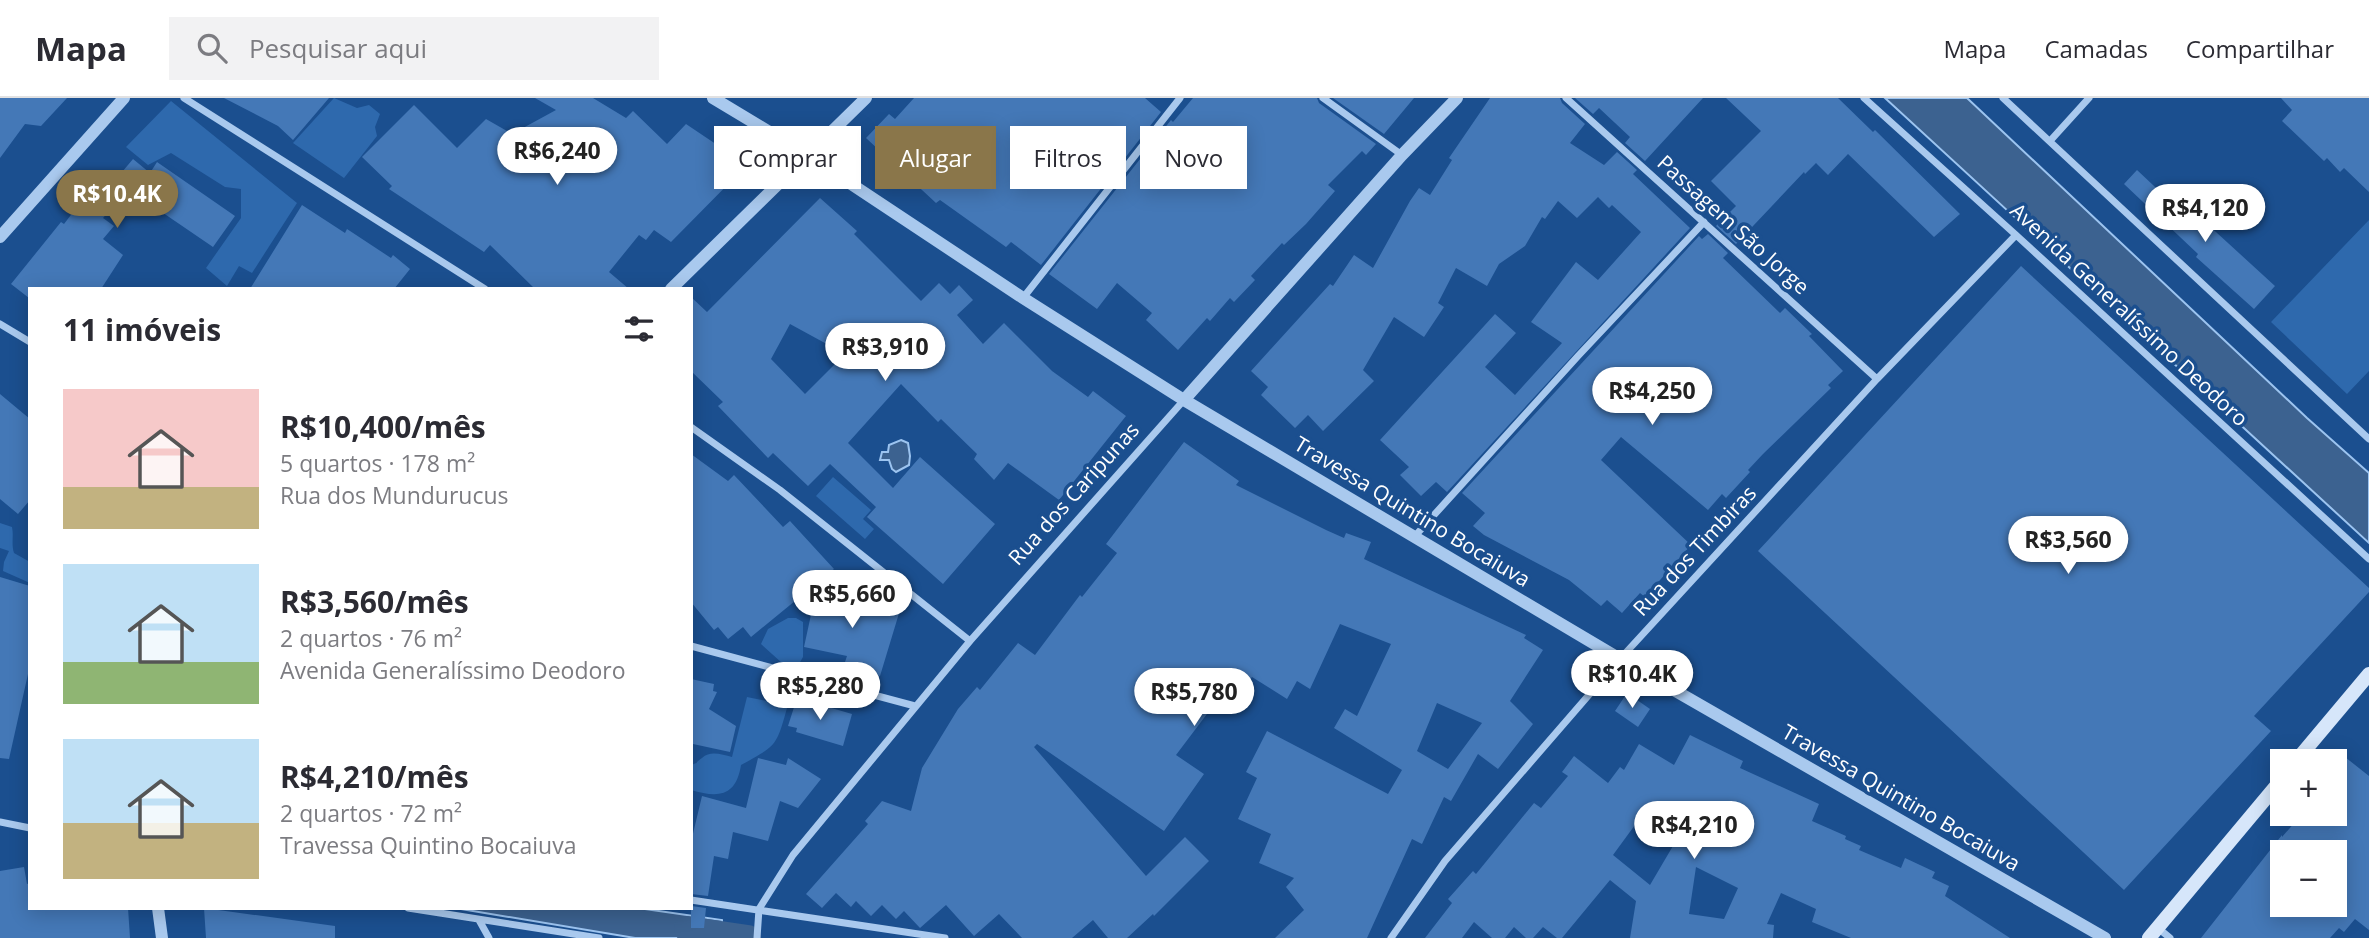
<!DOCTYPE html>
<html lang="pt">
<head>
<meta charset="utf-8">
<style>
	:root { --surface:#fff; --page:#f2f2f3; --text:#2b2b33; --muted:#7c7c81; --line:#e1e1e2; --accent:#8a764a }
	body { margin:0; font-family:"Open Sans",sans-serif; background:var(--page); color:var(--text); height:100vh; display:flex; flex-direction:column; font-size:26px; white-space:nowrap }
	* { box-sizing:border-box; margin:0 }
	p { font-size:23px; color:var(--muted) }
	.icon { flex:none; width:38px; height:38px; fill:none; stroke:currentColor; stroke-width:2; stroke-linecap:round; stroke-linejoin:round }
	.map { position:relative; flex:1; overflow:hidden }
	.panel { position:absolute; left:28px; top:189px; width:665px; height:623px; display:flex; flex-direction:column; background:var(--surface); border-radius:0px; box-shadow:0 4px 18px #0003 }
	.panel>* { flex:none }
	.guide { position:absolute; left:714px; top:28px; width:665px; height:63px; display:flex; gap:14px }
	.fabs { position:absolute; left:2270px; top:651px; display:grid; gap:14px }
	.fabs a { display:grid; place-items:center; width:77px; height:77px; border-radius:0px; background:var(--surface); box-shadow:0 4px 18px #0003; font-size:35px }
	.price { position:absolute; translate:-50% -60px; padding:0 16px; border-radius:24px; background:#fff; color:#222; font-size:23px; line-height:46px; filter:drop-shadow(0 2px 4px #0008) }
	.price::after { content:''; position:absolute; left:50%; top:42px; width:21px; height:16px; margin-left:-10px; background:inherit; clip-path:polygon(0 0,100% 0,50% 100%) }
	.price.current { background:var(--accent); color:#fff }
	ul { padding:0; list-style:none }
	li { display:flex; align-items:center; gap:21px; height:175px; padding:0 35px }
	li span { display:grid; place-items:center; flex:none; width:196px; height:140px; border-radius:0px; color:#555 }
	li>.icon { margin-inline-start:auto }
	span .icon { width:84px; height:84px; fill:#fffc; stroke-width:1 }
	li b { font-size:30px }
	h2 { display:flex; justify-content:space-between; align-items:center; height:84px; padding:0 35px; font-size:30px }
	.tag { padding:0 24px; border-radius:0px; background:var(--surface); box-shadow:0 4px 18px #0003; font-size:24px; line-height:63px }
	.tag.current { background:var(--accent); color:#fff }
	header { display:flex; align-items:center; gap:42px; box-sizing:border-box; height:98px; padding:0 35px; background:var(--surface); border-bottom:2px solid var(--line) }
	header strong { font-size:33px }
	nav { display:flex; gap:38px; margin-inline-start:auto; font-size:24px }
	.search { width:490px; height:63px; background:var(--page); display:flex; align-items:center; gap:18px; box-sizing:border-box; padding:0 24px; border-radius:0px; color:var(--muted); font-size:26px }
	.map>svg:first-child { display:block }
	.green { fill:#2e69ad }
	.water { fill:#3c6290; stroke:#9cc4f0; stroke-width:2 }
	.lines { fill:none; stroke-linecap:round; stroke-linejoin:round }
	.canal { stroke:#3c6290; stroke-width:26 }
	.building { fill:#4478b7; fill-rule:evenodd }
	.minor { stroke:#a9c9ee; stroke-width:7 }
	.tertiary { stroke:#a9c9ee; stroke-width:12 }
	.secondary { stroke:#d6e6fa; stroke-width:14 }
	.labels { text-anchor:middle; stroke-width:7; stroke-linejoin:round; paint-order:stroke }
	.street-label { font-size:21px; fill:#fff; stroke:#1b4f8f }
</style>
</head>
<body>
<header>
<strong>Mapa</strong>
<div class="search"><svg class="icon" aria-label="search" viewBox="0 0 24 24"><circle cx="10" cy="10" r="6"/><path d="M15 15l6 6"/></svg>Pesquisar aqui</div>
<nav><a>Mapa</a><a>Camadas</a><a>Compartilhar</a></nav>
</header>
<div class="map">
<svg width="2369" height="840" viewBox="0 0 2369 840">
	<rect width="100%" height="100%" fill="#1b4f8f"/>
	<path class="green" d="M334,0L357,10L369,7L380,16L375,29L377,38L344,80L293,45Z
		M171,3L297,105L252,175L239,168L227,188L206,170L241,120V91L225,89L171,55L148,67L126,49Z
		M2369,122V273L2347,296L2271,224Z
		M833,379L871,412L863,421L874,431L865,441L816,398Z
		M0,425L12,429C14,438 11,445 14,455L30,464V485L3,473L4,464L9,453L0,450Z
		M788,520H796L803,524V559L799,566L782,565L761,546L768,531Z
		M747,599L767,603L787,610C776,649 777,647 741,667C736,699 718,700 691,692V667C702,663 692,667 702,660C711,652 722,657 732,659Z"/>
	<path class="water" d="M1885,0H1967L2307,320L2369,375V445Z
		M901,342L908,345L910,358L909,367L896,374L892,371L889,362H880L882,354H888L889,347Z
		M455,810H638L722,822L721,840H635Z"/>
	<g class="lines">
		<path class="canal" d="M687,831L748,840"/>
	</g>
	<path class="building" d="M0,0H67L41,28L25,26L0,60Z
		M224,0H329L293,42L278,28Z
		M535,0H593L626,20L633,13L667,46L686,26L747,67L671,144L654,132L646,142L639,137L609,174L629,191H535L490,147L484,154L389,91L392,88L362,59L414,7L457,50L486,21L512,36L556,12Z
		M914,0H1145L1161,14L1041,167L1011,144L1006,149L940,102L936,105L866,40L889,16L895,21Z
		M1193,0H1317L1319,5L1376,46L1366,57L1362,53L1328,87L1335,93L1306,126L1284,147L1282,145L1251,178L1255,182L1234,204L1230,200L1210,223L1207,220L1178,252L1146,222L1152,215L1117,185L1097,211L1049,176L1171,22L1173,24Z
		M1333,0H1414L1384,36Z
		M1490,0H1560L1562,5L1585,26L1570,45L1604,67L1617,54L1637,72L1633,76L1690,130L1447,394L1436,384L1421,398L1400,377L1409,369L1380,342L1495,216L1516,235L1485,269L1515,297L1562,245L1531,224L1576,164L1598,182L1641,134L1612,107L1609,110L1598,99L1577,120L1558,103L1545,121L1542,119L1525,148L1499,166L1487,188L1456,170L1438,205L1444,209L1424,239L1394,219L1363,272L1374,283L1323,333L1308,317L1295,330L1261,297L1268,289L1251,273L1330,186L1333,188L1354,157L1373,170L1410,103L1419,90L1430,97L1452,62L1449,60Z
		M1575,0H1703L1645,63L1625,45L1630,39L1599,10L1593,16Z
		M1726,0H1838L1873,34L1875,32L1960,116L1934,139L1848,56L1828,77L1816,65L1805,76L1804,74L1736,146L1716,128L1736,108L1711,83L1761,33Z
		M2281,0H2369V94L2344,70L2340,74L2327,60L2324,63L2282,23L2292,12Z
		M133,61L150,75L157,64L235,118L213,149L128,91L103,120L114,128L103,141L123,157L101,191H30L29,200L11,186L61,124L64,126L80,105L86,110L113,77L117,80Z
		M2137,72L2187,119L2193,113L2275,188L2254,211L2196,159L2198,156L2124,86Z
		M820,100L857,133L854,136L921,203L939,185L950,196L959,187L973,202L957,217L983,246L1004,225L1052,273L1088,299L1093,293L1126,318L1059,402L1008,365L994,382L974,361L977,356L941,321L938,324L901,286L848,345L893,390L920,359L995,426L943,486L867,419L876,409L830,366L808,388L773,355L768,360L718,308L723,304L691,273V199L707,214ZM790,226L845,256L805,296L771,261Z
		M302,107L345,135L347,131L391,160L393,157L410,171L394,191H250Z
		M1708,136L1728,155L1723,160L1780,215L1785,210L1812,236L1809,238L1843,273L1828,287L1831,290L1763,356L1748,372L1750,374L1726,400L1722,396L1708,412L1621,339L1601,362L1691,447L1645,499L1640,495L1622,515L1607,502L1601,508L1569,482L1484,437L1473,428L1485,415L1462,395L1699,138L1702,141Z
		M2021,168L2369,490V494L2254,618L2271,633L2124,792L1758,453Z
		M0,296L30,321V402L18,416L0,401Z
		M1184,344L1239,383L1236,387L1326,432L1344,440L1346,435L1371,444L1364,461L1526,537L1524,540L1543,552L1510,603L1533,626L1498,671L1478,656L1451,703L1444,699L1422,746L1412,741L1367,840H1275L1304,812L1286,789L1294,780L1259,765L1271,736L1238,721L1257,680L1246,674L1267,633L1388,696L1402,672L1334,630L1345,611L1357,618L1391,546L1340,526L1310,591L1297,583L1287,601L1252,579L1223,616L1213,608L1176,657L1204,676L1164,733L1037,646L1034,649L1146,778L1185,739L1209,763L1154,818L1153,816L1127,840H1108L1093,822L1072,840H1022L999,816L974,838L946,807L920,830L904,813L896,821L882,807L871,818L856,803L851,809L836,795L822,810L806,796L868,726L865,723L882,703L911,713L922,670L958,611L977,589L980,592L1018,545L1035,557L1080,497L1082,499L1117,455L1106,446ZM1437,605L1482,625L1448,671L1417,653Z
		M691,356L728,383L734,377L783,429L790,423L834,471L751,539L743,529L728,541L718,529L714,532L691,504Z
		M0,479L30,488V567L9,661L0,660Z
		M817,489L900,512L880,578L844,567L847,558L804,549Z
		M691,581L714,586L713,593L717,594L709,611L736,628L730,654L693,646L691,650Z
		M1627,595L1650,611L1638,629L1615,613Z
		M797,600L852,616L843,648L796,634L797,630L788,628Z
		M1690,637L1743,663L1740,670L1819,706L1812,723L1846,738L1845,741L1861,748L1859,752L1901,770L1905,760L1935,774L1932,780L1949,788L1945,798L2010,840H1851L1812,824L1816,811L1781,795L1767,826L1774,827L1773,840H1630L1636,803L1610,782L1562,840H1557L1543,829L1533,840H1526L1514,829L1505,840H1492L1474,824L1462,840H1425L1452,805L1448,801L1473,773L1476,776L1534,705L1541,710L1568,678L1562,674L1574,658L1608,685L1620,669L1624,672L1639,646L1674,667ZM1643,716L1680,736L1650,787L1613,757ZM1696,769L1738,790L1724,821L1689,816Z
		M2345,659L2369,678V832L2355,821L2344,834L2339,830L2330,840H2201L2282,737V739L2302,716H2334V673ZM2282,754H2334V807H2282Z
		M758,660L786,667L788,660L821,681L798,710L780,703L768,743L733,734L728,761L714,758L708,798L691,796V744L702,698L746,710Z
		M24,769L27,786L30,785V810H128L130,840H0V773Z
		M691,808L706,810L704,830H691Z
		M204,810L335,828V840H206Z"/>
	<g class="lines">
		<path class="minor" d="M184,0L485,191
			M1323,0L1402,57
			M1566,0L1877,281
			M1864,0L2016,137L2369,461
			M2003,0L2369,341
			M2050,43L2089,0
			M1023,200L1180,0
			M0,226L30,244
			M691,329L780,392L970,543
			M1415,438L1578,258L1704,124
			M691,548L915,608
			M0,724L30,730
			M691,802L945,840
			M408,810L599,840
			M479,822L489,840
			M2158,830L2170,840
			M757,840L759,811L793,757L970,543L1184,302
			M1391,840L1445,763L1620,561L1877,281L2016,137"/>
		<path class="tertiary" d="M713,0L809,58L1023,200L1184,302L1620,561L2105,840
			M0,139L124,0
			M671,191L866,0
			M1184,302L1402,57L1457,0
			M158,810L162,840"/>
		<path class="secondary" d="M2296,663L2369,576
			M2149,840L2282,681"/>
	</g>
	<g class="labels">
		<g class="street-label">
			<text transform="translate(1733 127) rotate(42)" y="7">Passagem São Jorge</text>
			<text transform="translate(2129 217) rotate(43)" y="7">Avenida Generalíssimo Deodoro</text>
			<text transform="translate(1074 396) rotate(-48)" y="7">Rua dos Caripunas</text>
			<text transform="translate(1412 414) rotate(31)" y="7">Travessa Quintino Bocaiuva</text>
			<text transform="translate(1695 453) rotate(-47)" y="7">Rua dos Timbiras</text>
			<text transform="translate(1901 700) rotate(30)" y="7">Travessa Quintino Bocaiuva</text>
		</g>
	</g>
</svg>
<div class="fabs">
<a>+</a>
<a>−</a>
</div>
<b class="price" style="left:557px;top:89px">R$6,240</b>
<b class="price current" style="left:117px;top:132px">R$10.4K</b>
<b class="price" style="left:2205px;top:146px">R$4,120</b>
<b class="price" style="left:885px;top:285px">R$3,910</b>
<b class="price" style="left:1652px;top:329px">R$4,250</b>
<b class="price" style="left:2068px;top:478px">R$3,560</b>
<b class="price" style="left:852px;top:532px">R$5,660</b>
<b class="price" style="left:1632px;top:612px">R$10.4K</b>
<b class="price" style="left:820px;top:624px">R$5,280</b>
<b class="price" style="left:1194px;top:630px">R$5,780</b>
<b class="price" style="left:1694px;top:763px">R$4,210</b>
<div class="guide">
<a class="tag">Comprar</a>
<a class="tag current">Alugar</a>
<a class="tag">Filtros</a>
<a class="tag">Novo</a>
</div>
<section class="panel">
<h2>11 imóveis<svg class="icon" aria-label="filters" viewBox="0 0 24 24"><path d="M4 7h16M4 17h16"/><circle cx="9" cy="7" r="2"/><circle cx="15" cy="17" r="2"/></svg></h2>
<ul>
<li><span style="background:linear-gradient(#f6c9c9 70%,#c2b280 0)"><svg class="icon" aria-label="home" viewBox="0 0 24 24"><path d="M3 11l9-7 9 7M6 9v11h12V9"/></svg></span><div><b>R$10,400/mês</b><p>5 quartos · 178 m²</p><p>Rua dos Mundurucus</p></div></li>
<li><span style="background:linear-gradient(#bfe0f5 70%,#8fb573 0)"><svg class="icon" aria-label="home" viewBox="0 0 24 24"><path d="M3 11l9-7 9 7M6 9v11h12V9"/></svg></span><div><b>R$3,560/mês</b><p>2 quartos · 76 m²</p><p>Avenida Generalíssimo Deodoro</p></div></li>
<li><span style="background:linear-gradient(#bfe0f5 60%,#c2b280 0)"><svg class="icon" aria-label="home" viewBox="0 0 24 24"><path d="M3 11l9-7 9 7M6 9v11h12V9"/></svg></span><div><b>R$4,210/mês</b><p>2 quartos · 72 m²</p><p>Travessa Quintino Bocaiuva</p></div></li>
</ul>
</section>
</div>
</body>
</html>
